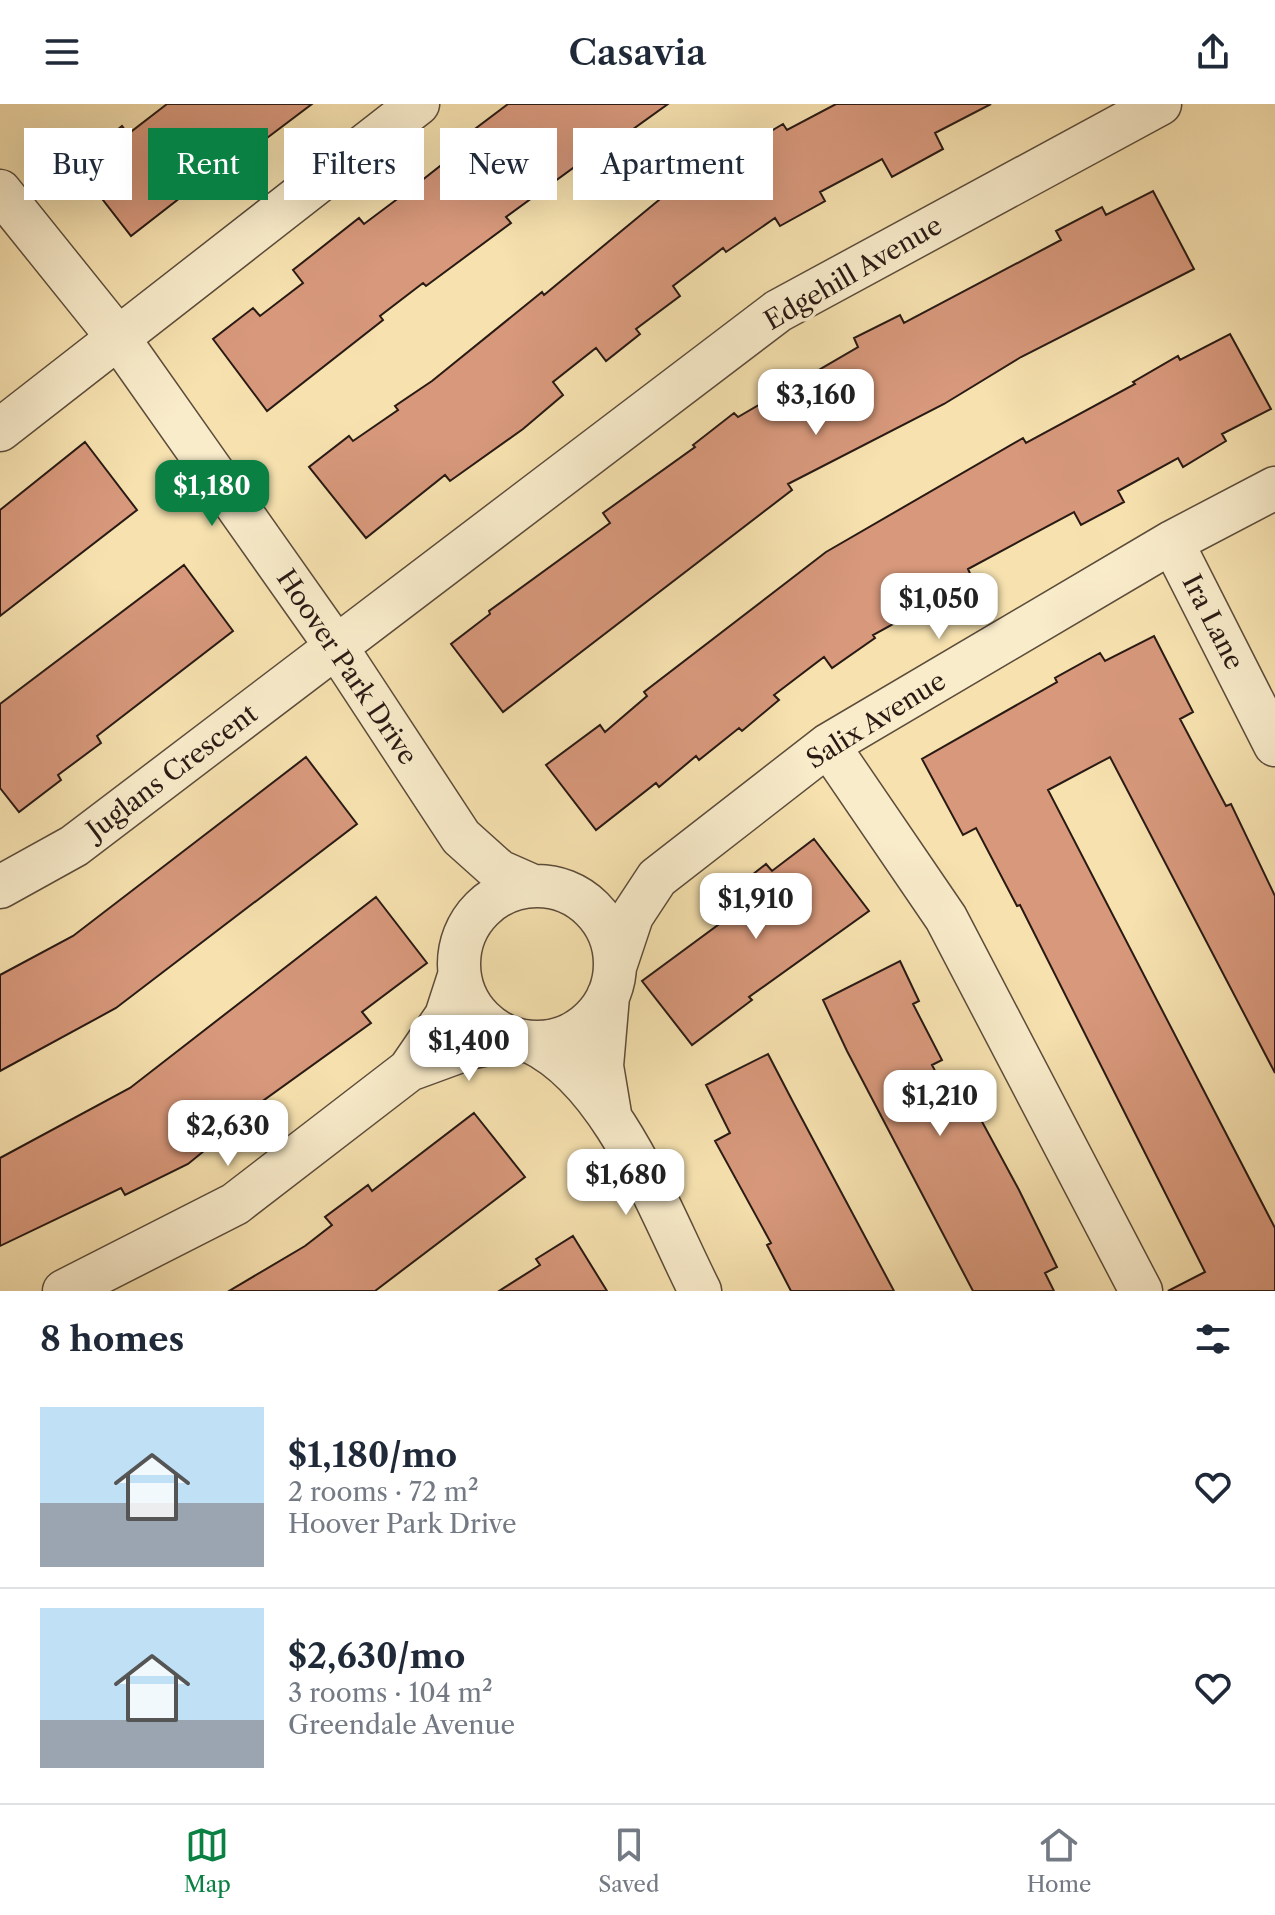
<!DOCTYPE html>
<html lang="en">
<head>
<meta charset="utf-8">
<style>
	:root { --surface:#fff; --page:#f6f6f7; --text:#1f2937; --muted:#747a83; --line:#e0e1e3; --accent:#0b8043 }
	body { margin:0; font-family:"Libre Caslon Text",serif; background:var(--page); color:var(--text); height:100vh; display:flex; flex-direction:column; font-size:30px; white-space:nowrap }
	* { box-sizing:border-box; margin:0 }
	p { font-size:26px; color:var(--muted) }
	.icon { flex:none; width:44px; height:44px; fill:none; stroke:currentColor; stroke-width:2; stroke-linecap:round; stroke-linejoin:round }
	.map { position:relative; height:1187px; overflow:hidden }
	.sheet { display:flex; flex-direction:column; background:var(--surface); flex:1 }
	.sheet>* { flex:none }
	.hud { position:absolute; left:24px; top:24px; width:800px; height:72px; display:flex; gap:16px }
	.price { position:absolute; translate:-50% -68px; padding:0 18px; border-radius:16px; background:#fff; color:#222; font-size:26px; line-height:52px; filter:drop-shadow(0 2px 4px #0008) }
	.price::after { content:''; position:absolute; left:50%; top:48px; width:24px; height:18px; margin-left:-12px; background:inherit; clip-path:polygon(0 0,100% 0,50% 100%) }
	.price.active { background:var(--accent); color:#fff }
	ul { padding:0; list-style:none }
	li { display:flex; align-items:center; gap:24px; height:200px; padding:0 40px }
	li+li { border-top:2px solid var(--line) }
	li span { display:grid; place-items:center; flex:none; width:224px; height:160px; border-radius:0px; color:#555 }
	li>.icon { margin-inline-start:auto }
	span .icon { width:96px; height:96px; fill:#fffc; stroke-width:1 }
	li b { font-size:34px }
	h2 { display:flex; justify-content:space-between; align-items:center; height:96px; padding:0 40px; font-size:34px }
	.pill { padding:0 28px; border-radius:0px; background:var(--surface); box-shadow:0 8px 32px #0002; font-size:28px; line-height:72px }
	.pill.active { background:var(--accent); color:#fff }
	header { display:flex; justify-content:space-between; align-items:center; height:104px; padding:0 40px; background:var(--surface); font-size:36px; font-weight:600 }
	.tabs { display:flex; justify-content:space-around; align-items:center; height:112px; border-top:2px solid var(--line); background:var(--surface); font-size:22px; color:var(--muted) }
	.tabs a { display:grid; justify-items:center; gap:4px }
	.tabs .active { color:var(--accent) }
	.map>svg:first-child { display:block }
	.building { fill:#d7987b; stroke:#291a14; stroke-width:2 }
	.lines { fill:none; stroke-linecap:round; stroke-linejoin:round }
	.minor-casing { stroke:#5c4c3b; stroke-width:45 }
	.minor { stroke:#f9eccb; stroke-width:42 }
	.labels { text-anchor:middle; stroke-width:7; stroke-linejoin:round; paint-order:stroke }
	.street-label { font-size:26px; fill:#291a14; stroke:#f9eccb }
</style>
</head>
<body>
<header><svg class="icon" aria-label="menu" viewBox="0 0 24 24"><path d="M4 6h16M4 12h16M4 18h16"/></svg>Casavia<svg class="icon" aria-label="share" viewBox="0 0 24 24"><path d="M12 15V3M7 8l5-5 5 5M5 13v7h14v-7"/></svg></header>
<div class="map">
<svg width="1275" height="1187" viewBox="0 0 1275 1187">
	<rect width="100%" height="100%" fill="#f6e1af"/>
	<filter id="stains"><feTurbulence type="fractalNoise" baseFrequency=".0025" numOctaves="4"/><feColorMatrix values="0 0 0 0 .2 0 0 0 0 .09 0 0 0 0 .02 0 0 0 .5 -.17"/></filter>
	<radialGradient id="worn" r=".72"><stop offset=".6" stop-color="#630" stop-opacity="0"/><stop offset="1" stop-color="#630" stop-opacity=".3"/></radialGradient>
	<path class="building" d="M167,0H312L263,37L222,64L221,62L131,132L75,60L122,22L128,30Z
		M508,0H668L608,43L606,40L506,113L511,119L426,182L423,179L380,212L383,216L267,307L213,235L253,204L260,212L303,179L293,166L359,114L364,120L416,81L464,43L459,37Z
		M836,0H991L935,29L943,45L892,73L882,55L820,88L825,97L780,122L775,114L726,148L723,144L673,182L680,192L636,225L640,230L606,257L596,244L553,278L563,291L523,325L450,377L445,371L366,434L309,363L349,332L353,337L398,306L395,302L432,277L542,188L544,191L671,86L783,20L787,26Z
		M1153,87L1194,165L1021,253L944,300L788,380L792,386L503,608L451,540L490,510L489,507L610,419L603,409L695,343L693,341L734,309L738,313L858,243L854,234L900,211L904,219L1061,136L1056,127L1102,103L1106,111Z
		M1230,230L1271,305L1222,330L1226,337L1183,363L1178,354L1118,387L1124,398L1081,421L1074,408L968,465L973,476L873,531L875,534L832,564L824,553L774,591L779,596L742,627L739,624L699,656L696,652L659,683L656,679L596,726L546,661L600,621L605,628L647,592L644,588L826,448L1023,334L1026,339L1135,280L1133,278L1178,252L1180,256Z
		M85,338L137,406L0,512V406Z
		M184,461L233,527L97,632L101,639L58,671L61,676L19,708L0,684V600Z
		M1154,532L1193,608L1180,615L1226,702L1231,700L1275,792V969L1110,653L1048,686L1275,1124V1187H1168L1205,1168L1020,801L1017,802L976,724L963,731L922,655L1057,578L1055,574L1100,549L1105,557Z
		M306,653L357,720L116,904L0,967V871L73,832Z
		M814,735L869,807L749,893L752,896L692,941L642,877L745,801L733,786L766,760L772,767Z
		M376,793L427,859L362,908L371,919L235,1017L237,1020L188,1060L125,1091L121,1084L0,1142V1054L130,984Z
		M900,857L919,897L913,900L942,956L932,961L957,1009L973,1001L1019,1086L1057,1163L1045,1169L1054,1187H973L847,947L823,896Z
		M768,950L793,998L894,1187H791L767,1141L771,1139L715,1037L730,1029L706,981Z
		M474,1009L525,1073L375,1187H229L305,1142L332,1121L325,1113L368,1081L372,1087Z
		M573,1132L607,1187H499L540,1161L536,1155Z"/>
	<g class="lines">
		<g class="minor-casing">
			<path id="minor" d="M0,87L119,235L337,544L461,733L499,767L533,782
				M0,326L418,0
				M1172,438L1275,641
				M828,641L946,814L1141,1187
				M459 860a78 78 0 1 1 156 0a78 78 0 1 1-156 0Z
				M0,783L74,742L778,207L1160,0
				M615,863L632,812L657,774L828,641L1172,438L1275,384
				M608,892L602,962L610,1010
				M531,938C613,977 660,1108 700,1187
				M409,966L446,912L459,872
				M64,1187L235,1100L409,966L469,944L512,935"/>
		</g>
		<use href="#minor" class="minor"/>
	</g>
	<g class="labels">
		<g class="street-label">
			<text transform="translate(853 169) rotate(-30)" y="9">Edgehill Avenue</text>
			<text transform="translate(1213 518) rotate(63)" y="9">Ira Lane</text>
			<text transform="translate(347 563) rotate(56)" y="9">Hoover Park Drive</text>
			<text transform="translate(876 616) rotate(-32)" y="9">Salix Avenue</text>
			<text transform="translate(172 668) rotate(-37)" y="9">Juglans Crescent</text>
		</g>
	</g>
	<rect width="100%" height="100%" filter="url(#stains)"/>
	<rect width="100%" height="100%" fill="url(#worn)"/>
</svg>
<b class="price" style="left:816px;top:333px">$3,160</b>
<b class="price active" style="left:212px;top:424px">$1,180</b>
<b class="price" style="left:939px;top:537px">$1,050</b>
<b class="price" style="left:756px;top:837px">$1,910</b>
<b class="price" style="left:469px;top:979px">$1,400</b>
<b class="price" style="left:940px;top:1034px">$1,210</b>
<b class="price" style="left:228px;top:1064px">$2,630</b>
<b class="price" style="left:626px;top:1113px">$1,680</b>
<div class="hud">
<a class="pill">Buy</a>
<a class="pill active">Rent</a>
<a class="pill">Filters</a>
<a class="pill">New</a>
<a class="pill">Apartment</a>
</div>
</div>
<section class="sheet">
<h2>8 homes<svg class="icon" aria-label="filters" viewBox="0 0 24 24"><path d="M4 7h16M4 17h16"/><circle cx="9" cy="7" r="2"/><circle cx="15" cy="17" r="2"/></svg></h2>
<ul>
<li><span style="background:linear-gradient(#bfe0f5 60%,#9aa5b1 0)"><svg class="icon" aria-label="home" viewBox="0 0 24 24"><path d="M3 11l9-7 9 7M6 9v11h12V9"/></svg></span><div><b>$1,180/mo</b><p>2 rooms · 72 m²</p><p>Hoover Park Drive</p></div><svg class="icon" aria-label="heart" viewBox="0 0 24 24"><path d="M12 20l-8-8c-3-5 5-10 8-4 3-6 11-1 8 4z"/></svg></li>
<li><span style="background:linear-gradient(#bfe0f5 70%,#9aa5b1 0)"><svg class="icon" aria-label="home" viewBox="0 0 24 24"><path d="M3 11l9-7 9 7M6 9v11h12V9"/></svg></span><div><b>$2,630/mo</b><p>3 rooms · 104 m²</p><p>Greendale Avenue</p></div><svg class="icon" aria-label="heart" viewBox="0 0 24 24"><path d="M12 20l-8-8c-3-5 5-10 8-4 3-6 11-1 8 4z"/></svg></li>
</ul>
</section>
<nav class="tabs">
<a class="active"><svg class="icon" aria-label="map" viewBox="0 0 24 24"><path d="M3 6l6-2 6 2 6-2v14l-6 2-6-2-6 2zM9 4v14M15 6v14"/></svg>Map</a>
<a><svg class="icon" aria-label="saved" viewBox="0 0 24 24"><path d="M7 4h10v16l-5-4-5 4z"/></svg>Saved</a>
<a><svg class="icon" aria-label="home" viewBox="0 0 24 24"><path d="M3 11l9-7 9 7M6 9v11h12V9"/></svg>Home</a>
</nav>
</body>
</html>
